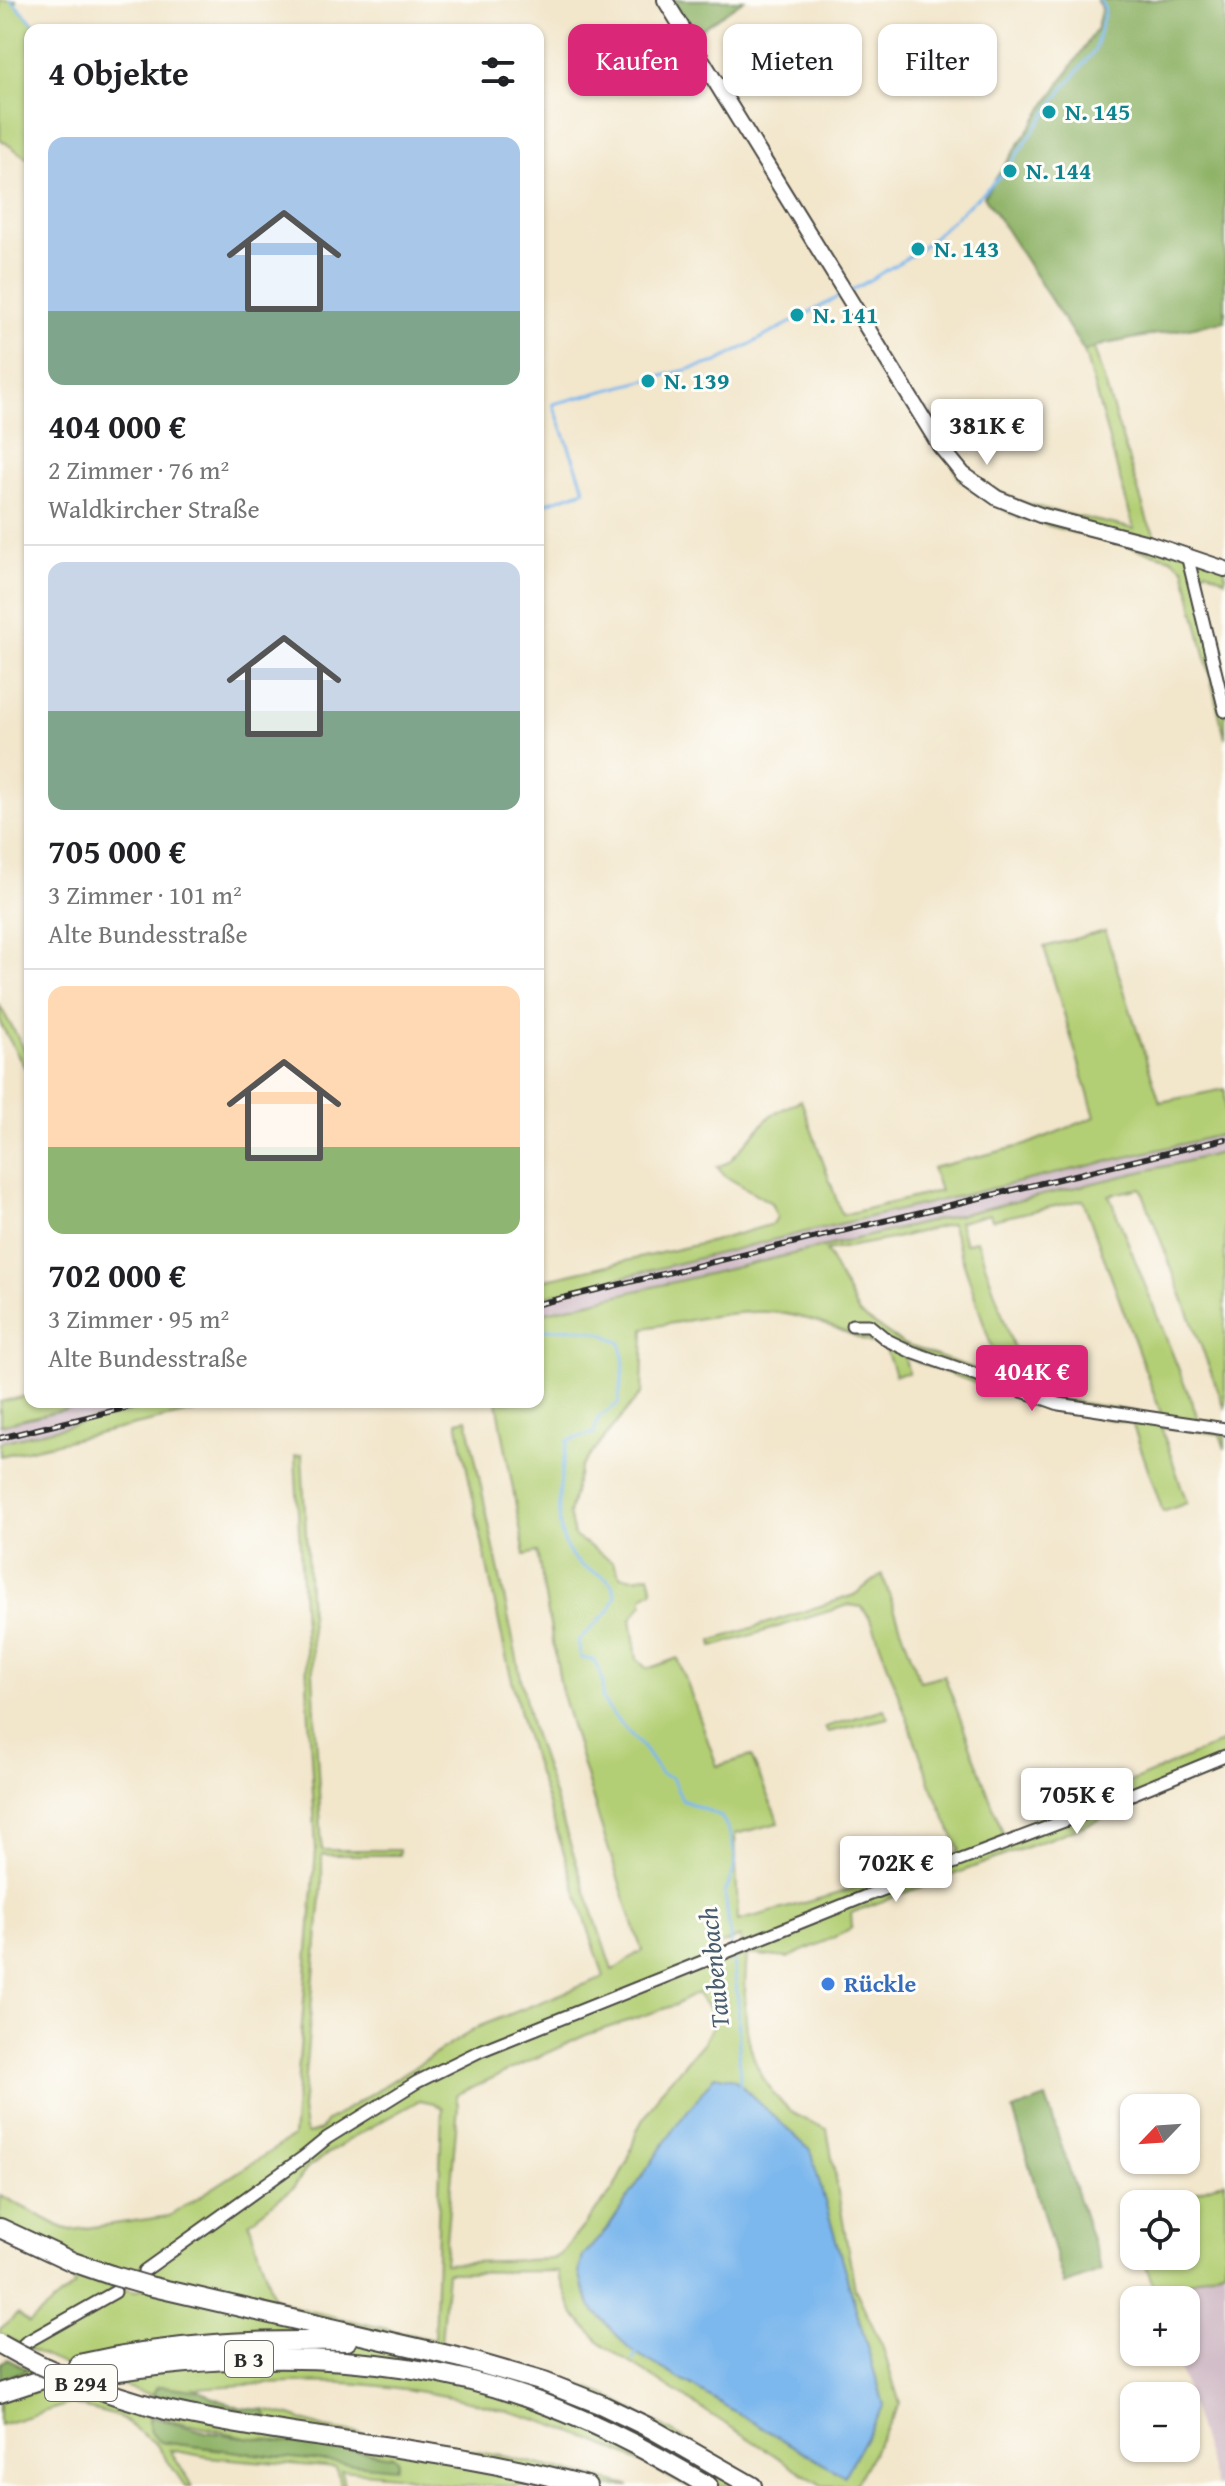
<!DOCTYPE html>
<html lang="de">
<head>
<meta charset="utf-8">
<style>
	:root { --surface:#fff; --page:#f2f2f2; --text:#202124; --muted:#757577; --line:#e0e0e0; --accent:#db2777 }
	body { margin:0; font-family:"Gentium Book Plus",serif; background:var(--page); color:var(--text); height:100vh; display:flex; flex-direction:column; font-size:30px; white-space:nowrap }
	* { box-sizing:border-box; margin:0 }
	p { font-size:26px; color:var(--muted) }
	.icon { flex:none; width:44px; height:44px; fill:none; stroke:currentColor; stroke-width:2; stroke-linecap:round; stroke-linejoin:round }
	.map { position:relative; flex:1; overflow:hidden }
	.details { position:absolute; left:24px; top:24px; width:520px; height:1384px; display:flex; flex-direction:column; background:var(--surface); border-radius:16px; box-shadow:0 2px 6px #0004 }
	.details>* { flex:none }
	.top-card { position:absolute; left:568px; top:24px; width:536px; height:72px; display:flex; gap:16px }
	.needle { width:52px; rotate:245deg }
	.tools { position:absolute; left:1120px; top:2094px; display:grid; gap:16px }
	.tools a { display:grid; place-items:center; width:80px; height:80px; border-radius:16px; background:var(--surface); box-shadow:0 2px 6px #0004; font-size:40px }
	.price { position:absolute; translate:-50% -68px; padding:0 18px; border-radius:8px; background:#fff; color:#222; font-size:26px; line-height:52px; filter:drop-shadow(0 2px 4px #0008) }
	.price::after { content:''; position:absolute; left:50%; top:48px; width:24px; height:18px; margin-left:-12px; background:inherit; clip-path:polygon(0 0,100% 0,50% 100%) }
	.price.on { background:var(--accent); color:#fff }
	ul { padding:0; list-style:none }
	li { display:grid; align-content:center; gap:16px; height:424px; padding:0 24px }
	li+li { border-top:2px solid var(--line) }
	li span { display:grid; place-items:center; height:248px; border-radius:16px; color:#555 }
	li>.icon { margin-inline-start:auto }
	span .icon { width:144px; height:144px; fill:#fffc; stroke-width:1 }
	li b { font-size:34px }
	h2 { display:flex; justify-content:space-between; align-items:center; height:96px; padding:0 24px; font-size:34px }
	.pill { padding:0 28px; border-radius:16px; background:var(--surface); box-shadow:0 2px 6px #0004; font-size:28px; line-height:72px }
	.pill.on { background:var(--accent); color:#fff }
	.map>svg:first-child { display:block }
	.industrial { fill:#d2bdc8 }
	.green { fill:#b3cf75; stroke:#6f7d50; stroke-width:2; fill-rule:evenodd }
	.forest { fill:#8eb266; stroke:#5c6e48; stroke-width:2 }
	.water { fill:#7cb7ed; stroke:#54718c; stroke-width:2 }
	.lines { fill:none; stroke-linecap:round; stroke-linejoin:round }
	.stream { stroke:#7cb7ed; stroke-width:3 }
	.minor-casing { stroke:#494743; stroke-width:15 }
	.tertiary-casing { stroke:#494743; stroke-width:18 }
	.trunk-casing { stroke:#494743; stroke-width:22 }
	.minor { stroke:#fff; stroke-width:11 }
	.tertiary { stroke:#fff; stroke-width:14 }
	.trunk { stroke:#fff; stroke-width:18 }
	.rail-casing { stroke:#2b2b2b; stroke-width:6 }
	.rail { stroke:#fdfcf7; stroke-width:3; stroke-dasharray:9; stroke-linecap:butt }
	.trunk-bridge-casing { stroke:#494743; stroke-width:22; stroke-linecap:butt }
	.trunk-bridge { stroke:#fff; stroke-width:18 }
	.culture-dot { fill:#0f9aa8; stroke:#fdfcf7; stroke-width:3 }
	.shop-dot { fill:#3f7fe0; stroke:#fdfcf7; stroke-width:3 }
	.labels { text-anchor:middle; stroke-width:6; stroke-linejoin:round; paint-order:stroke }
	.shield { fill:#fdfcf7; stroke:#6a6a68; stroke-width:2 }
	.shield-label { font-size:22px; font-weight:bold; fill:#2b2b2b }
	.culture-label { font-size:24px; font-weight:bold; fill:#0d838f; stroke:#fdfcf7; text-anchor:start }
	.shop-label { font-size:24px; font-weight:bold; fill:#366cbe; stroke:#fdfcf7; text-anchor:start }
	.water-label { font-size:26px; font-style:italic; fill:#475c6f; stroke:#fdfcf7 }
</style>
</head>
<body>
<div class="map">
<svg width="1225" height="2486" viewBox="0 0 1225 2486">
	<rect width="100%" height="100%" fill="#fdfcf7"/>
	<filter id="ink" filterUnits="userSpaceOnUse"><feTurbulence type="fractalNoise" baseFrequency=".0125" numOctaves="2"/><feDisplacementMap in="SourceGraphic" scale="16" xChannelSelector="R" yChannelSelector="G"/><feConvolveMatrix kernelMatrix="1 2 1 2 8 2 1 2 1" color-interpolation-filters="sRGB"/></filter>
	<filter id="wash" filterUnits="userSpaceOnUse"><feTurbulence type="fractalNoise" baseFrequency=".006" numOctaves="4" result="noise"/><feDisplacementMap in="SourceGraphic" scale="32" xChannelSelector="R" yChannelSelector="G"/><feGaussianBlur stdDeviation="1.8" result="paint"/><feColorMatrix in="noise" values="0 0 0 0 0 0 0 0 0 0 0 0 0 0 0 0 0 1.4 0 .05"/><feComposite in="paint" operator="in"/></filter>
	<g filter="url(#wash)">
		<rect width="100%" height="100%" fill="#f2e6cb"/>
		<path class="industrial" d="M1225,1134V1152L538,1314V1298L801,1233Z
			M96,1402H169L0,1442V1425Z
			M1225,2268V2486H1216L1174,2352H1186V2300H1157L1156,2295Z"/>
		<path class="green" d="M0,0H16L15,4L40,30H30V160L0,139Z
			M1094,348L1148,522L1156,536L1225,565V580L1207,570L1197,573L1225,692V738L1184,568L1171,558L1019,518L997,506L959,479L943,442C957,457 971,474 989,486C1026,510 1090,518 1134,529L1084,351Z
			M1105,931L1160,1102L1225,1089V1134L801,1233L538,1298V1281L713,1241L773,1224L777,1217L771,1203L725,1176L717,1167L729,1162L771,1115L801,1100L842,1215L940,1191L932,1168L1025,1145L1095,1117L1044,947Z
			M0,1006L30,1059V1077L0,1023Z
			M1225,1152V1409L1141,1188L1109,1195L1199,1420L1225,1424V1449L1220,1434L1161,1427L1187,1503L1163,1512L1132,1423L1044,1408L904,1357L909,1373L895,1375L886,1350C851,1334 818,1319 780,1313C743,1307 683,1322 644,1328L642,1392L580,1468L569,1514L574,1536L613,1562L621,1576L635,1578L649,1575L653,1590L643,1596V1604L631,1619L637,1659L647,1669L678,1658L717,1766L751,1756L779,1823L735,1834L738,1921L836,1894L953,1857L959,1849L931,1785L872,1622L862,1607L849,1605L713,1647L712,1641L854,1595L882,1574L920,1681L944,1675L1004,1836L1035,1823L1027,1801L1063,1788L1072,1807L1225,1741V1766L1091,1823L851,1913L852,1927L848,1931L788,1958L747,1954C742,2011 742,2068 788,2109C798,2118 815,2123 827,2129L855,2289L882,2345L900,2404L854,2486H823L604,2346L574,2315L558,2271L447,2272L441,2342L523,2365L606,2395L768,2486H720L600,2418L698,2486H685C586,2428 474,2394 360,2384C305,2380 249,2385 195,2388L201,2391C186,2393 172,2386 157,2387L152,2395C99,2380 48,2361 0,2333V2329L18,2314L29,2323L75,2285L70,2277L0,2240V2195L63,2228L72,2230L169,2216L293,2137L316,1850L295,1456L302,1455L322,1850H399V1855H322V1886L302,2109L305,2130L308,2134L321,2130L326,2122L480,2026L604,1977L524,1730L505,1652L457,1421L467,1419L531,1726L612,1970C623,1967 631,1955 642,1951L600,1823L563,1698L537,1552L525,1555L497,1402H538V1314ZM1083,1200L1162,1416L1050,1398L1028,1390L977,1240L965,1244L959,1222L990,1214L992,1220ZM951,1224L1002,1379L903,1344L859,1314L826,1251L891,1239ZM740,1937L746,1954L720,1964L714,1947ZM697,1993L711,2012L713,2025L704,2042L662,2089L637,2130L628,2160L613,2190L560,2255L552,2259L444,2263L458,2106L456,2095L586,2035L675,2005ZM420,2100L434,2103L442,2109L434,2340L297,2308L273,2297L249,2222L294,2187L308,2167L355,2136ZM123,2269L161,2279L135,2292L100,2282Z
			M30,1395V1402H96L0,1425V1402Z
			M169,1402H237L0,1456V1442Z
			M884,1709L888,1718L828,1732L825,1727Z
			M1225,2181V2268L1156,2295L1143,2256H1186V2204H1164Z
			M27,2369L95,2398L150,2416L148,2423L161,2442L272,2456L395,2467L393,2456L265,2441L164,2419L168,2398L267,2418L268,2416L264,2410L290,2416L324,2428L508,2457L630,2486H449L395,2475L341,2470L344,2486H340L336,2468L208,2457L170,2450L192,2486H185L156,2444L117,2416L69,2404L0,2425V2380Z"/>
		<path class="forest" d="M673,0H744L694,34Z
			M1097,0H1225V321L1106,344L1084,351L984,196L1096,30L1102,8Z
			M1046,2098L1102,2271L1064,2285L1013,2110Z
			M7,2359L27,2369L0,2380V2363Z
			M162,2386L201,2391L211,2397L242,2408L264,2410L268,2416L267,2418L152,2395L157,2387Z
			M150,2416L206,2432L393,2456L397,2461L395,2468L271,2456L161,2442C151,2436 147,2427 150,2416Z"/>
		<path class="water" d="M715,2075L734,2079L810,2150L884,2405L844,2476L629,2349L592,2308L583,2288L579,2272L583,2256L608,2228L673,2130Z"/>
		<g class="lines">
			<path class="stream" d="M11,0L40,30
				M851,291L917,252L1004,173L1062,91L1095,50L1105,10L1100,0
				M538,506L585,490L553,404L717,362L840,296
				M538,1330C572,1328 591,1325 621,1343L624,1365L618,1404L599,1417L594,1433L567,1441C561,1477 546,1539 581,1565C598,1578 610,1571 616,1596L609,1611L578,1641L581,1658L594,1660L603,1680L602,1699L613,1715L644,1749L661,1774L672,1778L682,1800L721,1816L729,1831L735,1854L734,1870L725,1893L731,1945
				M732,1953L738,2001L740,2088
				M633,2360L637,2352"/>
		</g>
	</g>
	<g filter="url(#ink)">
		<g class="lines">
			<g class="minor-casing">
				<path id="minor" d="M1187,555L1225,711
					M852,1325H869L887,1340L912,1352L1059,1404L1225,1429
					M144,2271L305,2156L327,2138L417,2082L480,2051L866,1896L1088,1812L1225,1756
					M25,2343L115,2292"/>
			</g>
			<g class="tertiary-casing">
				<path id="tertiary" d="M665,0L940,446L963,474L997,498L1040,515L1148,543L1225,569"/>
			</g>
			<g class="trunk-casing">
				<path id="trunk" d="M0,2228L73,2262L111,2275
					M149,2286L461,2358L544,2382L600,2404L652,2429L752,2486
					M79,2364C168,2343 256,2340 347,2341
					M94,2375C234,2352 386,2349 522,2396C587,2418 649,2450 708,2486
					M0,2393L40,2380
					M166,2410C305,2441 449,2447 587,2486"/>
			</g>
			<use href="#minor" class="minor"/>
			<use href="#tertiary" class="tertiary"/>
			<use href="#trunk" class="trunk"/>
			<g class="rail-casing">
				<path id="rail" d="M538,1304L1225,1139
					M0,1438L150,1402"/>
			</g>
			<use href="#rail" class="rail"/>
			<g class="trunk-bridge-casing">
				<path id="trunk-bridge" d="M111,2275L149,2286
					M0,2344C52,2374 108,2395 166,2410"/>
			</g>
			<use href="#trunk-bridge" class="trunk-bridge"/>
		</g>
	</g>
	<g class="culture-dot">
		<circle cx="1049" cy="112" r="8"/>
		<circle cx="1010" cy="171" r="8"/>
		<circle cx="918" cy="249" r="8"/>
		<circle cx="797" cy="315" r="8"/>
		<circle cx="648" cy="381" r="8"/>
	</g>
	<circle class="shop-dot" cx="828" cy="1984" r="8"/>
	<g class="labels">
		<g class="shield">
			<rect x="225" y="2341" width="48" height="36" rx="6"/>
			<rect x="45" y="2365" width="72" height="36" rx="6"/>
		</g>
		<g class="shield-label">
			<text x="249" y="2367">B 3</text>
			<text x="81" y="2391">B 294</text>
		</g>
		<g class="culture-label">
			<text x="1065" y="120">N. 145</text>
			<text x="1026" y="179">N. 144</text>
			<text x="934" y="257">N. 143</text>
			<text x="813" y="323">N. 141</text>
			<text x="664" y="389">N. 139</text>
		</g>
		<g class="shop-label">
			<text x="844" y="1992">Rückle</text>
		</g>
		<g class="water-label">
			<text transform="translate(714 1968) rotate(-96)" y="9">Taubenbach</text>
		</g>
	</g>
</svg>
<div class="tools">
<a><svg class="needle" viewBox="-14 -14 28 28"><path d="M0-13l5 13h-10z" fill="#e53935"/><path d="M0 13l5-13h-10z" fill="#757577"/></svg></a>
<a><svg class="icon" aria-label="locate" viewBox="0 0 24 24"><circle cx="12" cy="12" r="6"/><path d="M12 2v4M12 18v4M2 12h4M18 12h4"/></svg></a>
<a>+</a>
<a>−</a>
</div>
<b class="price" style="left:987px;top:467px">381K €</b>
<b class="price on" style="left:1032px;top:1413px">404K €</b>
<b class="price" style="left:1077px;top:1836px">705K €</b>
<b class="price" style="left:896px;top:1904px">702K €</b>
<div class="top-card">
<a class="pill on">Kaufen</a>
<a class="pill">Mieten</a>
<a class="pill">Filter</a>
</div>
<section class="details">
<h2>4 Objekte<svg class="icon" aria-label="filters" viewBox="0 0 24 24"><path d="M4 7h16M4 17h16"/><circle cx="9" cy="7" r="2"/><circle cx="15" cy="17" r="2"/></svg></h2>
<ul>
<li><span style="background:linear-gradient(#a9c7e8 70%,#7fa58c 0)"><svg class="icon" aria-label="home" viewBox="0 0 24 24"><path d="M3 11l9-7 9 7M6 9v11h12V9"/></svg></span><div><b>404 000 €</b><p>2 Zimmer · 76 m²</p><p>Waldkircher Straße</p></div></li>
<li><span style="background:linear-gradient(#c9d6e8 60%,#7fa58c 0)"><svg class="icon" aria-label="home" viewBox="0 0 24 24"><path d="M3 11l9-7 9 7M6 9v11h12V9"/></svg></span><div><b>705 000 €</b><p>3 Zimmer · 101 m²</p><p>Alte Bundesstraße</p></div></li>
<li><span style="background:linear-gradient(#ffd9b3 65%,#8fb573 0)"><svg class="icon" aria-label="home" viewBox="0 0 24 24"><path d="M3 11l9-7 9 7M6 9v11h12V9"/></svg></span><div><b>702 000 €</b><p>3 Zimmer · 95 m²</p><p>Alte Bundesstraße</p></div></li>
</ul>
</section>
</div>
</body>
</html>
